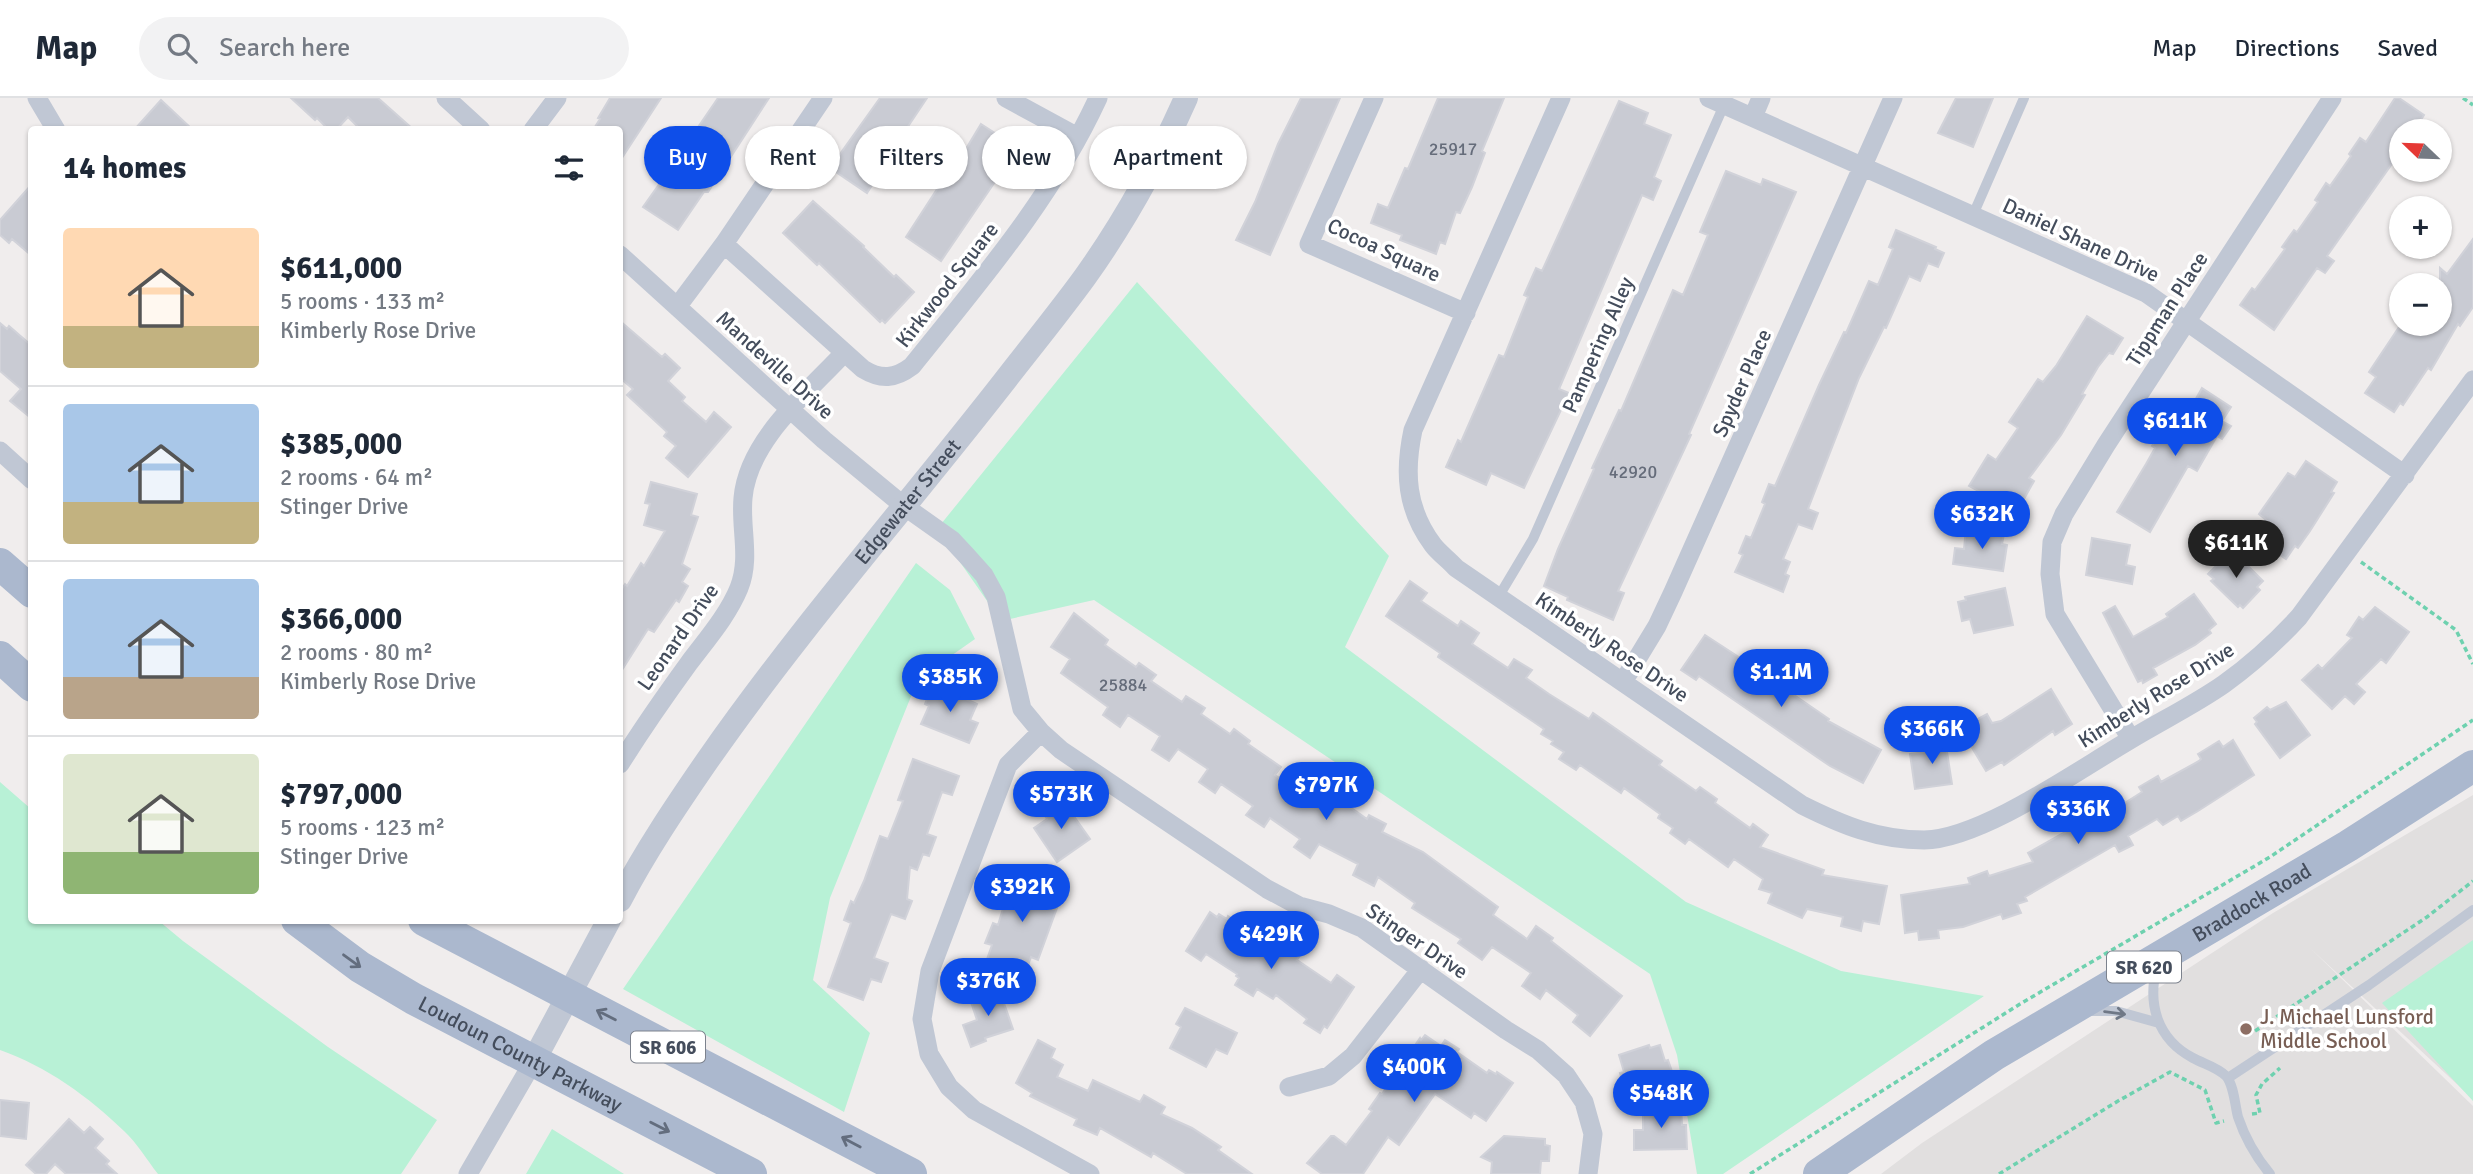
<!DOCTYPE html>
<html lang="en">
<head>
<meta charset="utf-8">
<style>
	:root { --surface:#fff; --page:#f2f2f3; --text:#1f2937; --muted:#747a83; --line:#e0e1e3; --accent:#0e4ee9 }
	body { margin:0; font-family:Signika,sans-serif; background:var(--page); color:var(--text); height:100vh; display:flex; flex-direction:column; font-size:26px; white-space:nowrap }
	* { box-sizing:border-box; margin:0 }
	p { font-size:23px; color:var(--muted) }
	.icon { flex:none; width:38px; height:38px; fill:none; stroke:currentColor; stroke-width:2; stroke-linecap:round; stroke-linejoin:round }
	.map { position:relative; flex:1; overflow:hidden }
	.drawer { position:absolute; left:28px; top:28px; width:595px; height:798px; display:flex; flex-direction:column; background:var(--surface); border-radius:7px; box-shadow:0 2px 5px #0004 }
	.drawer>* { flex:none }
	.guide { position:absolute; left:644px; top:28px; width:665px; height:63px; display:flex; gap:14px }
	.needle { width:46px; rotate:293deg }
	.tools { position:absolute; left:2389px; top:21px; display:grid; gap:14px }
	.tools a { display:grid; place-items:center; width:63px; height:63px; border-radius:50%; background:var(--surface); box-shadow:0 2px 5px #0004; font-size:35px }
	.price { position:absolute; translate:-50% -60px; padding:0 16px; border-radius:24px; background:var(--accent); color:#fff; font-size:23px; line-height:46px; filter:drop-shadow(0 2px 4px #0008) }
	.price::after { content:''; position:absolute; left:50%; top:42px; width:21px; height:16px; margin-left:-10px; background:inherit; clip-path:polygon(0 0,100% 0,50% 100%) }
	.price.on { background:#222; color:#fff }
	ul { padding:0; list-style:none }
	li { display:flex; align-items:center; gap:21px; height:175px; padding:0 35px }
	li+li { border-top:2px solid var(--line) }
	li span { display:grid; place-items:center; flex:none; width:196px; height:140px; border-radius:7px; color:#555 }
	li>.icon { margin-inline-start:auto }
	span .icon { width:84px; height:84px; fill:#fffc; stroke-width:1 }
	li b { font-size:30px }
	h2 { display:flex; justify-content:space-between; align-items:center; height:84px; padding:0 35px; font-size:30px }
	.tag { padding:0 24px; border-radius:32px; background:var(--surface); box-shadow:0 2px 5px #0004; font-size:24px; line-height:63px }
	.tag.on { background:var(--accent); color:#fff }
	header { display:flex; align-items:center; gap:42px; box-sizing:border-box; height:98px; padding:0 35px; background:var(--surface); border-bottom:2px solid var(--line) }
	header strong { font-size:33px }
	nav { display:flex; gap:38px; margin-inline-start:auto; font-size:24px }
	.search { width:490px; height:63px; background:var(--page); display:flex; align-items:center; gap:18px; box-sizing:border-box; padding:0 24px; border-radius:38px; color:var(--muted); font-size:26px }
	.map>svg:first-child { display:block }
	.education { fill:#e1dfdf }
	.green { fill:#b8f1d6 }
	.building { fill:#c9cbd3; stroke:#d1d2d9; stroke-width:2 }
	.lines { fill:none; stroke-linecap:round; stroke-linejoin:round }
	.path { stroke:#6ed1af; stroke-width:3.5; stroke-dasharray:5 3.5; stroke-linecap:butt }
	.service { stroke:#c0c7d4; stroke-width:10 }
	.minor { stroke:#c0c7d4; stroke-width:19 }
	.tertiary { stroke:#c0c7d4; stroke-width:24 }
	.primary { stroke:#abb8ce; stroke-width:32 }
	.oneway { stroke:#636d7e }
	.oneway2 { stroke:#6f7886 }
	.education-dot { fill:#8d6e63; stroke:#fff; stroke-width:2.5 }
	.labels { text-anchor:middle; stroke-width:7; stroke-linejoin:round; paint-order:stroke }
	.number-label { font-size:18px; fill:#656c7a }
	.shield { fill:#fff; stroke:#7c828d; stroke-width:2 }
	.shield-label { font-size:19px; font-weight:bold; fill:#444d5c }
	.street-label { font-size:21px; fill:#444d5c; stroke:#fff }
	.education-label { font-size:21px; fill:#785e54; stroke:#fff; text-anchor:start }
</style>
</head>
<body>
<header>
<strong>Map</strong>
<div class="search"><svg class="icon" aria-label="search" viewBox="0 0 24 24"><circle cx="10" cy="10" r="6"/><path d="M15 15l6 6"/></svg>Search here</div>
<nav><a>Map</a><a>Directions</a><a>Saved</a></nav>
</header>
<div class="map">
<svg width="2473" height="1076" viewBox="0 0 2473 1076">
	<rect width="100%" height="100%" fill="#f0eded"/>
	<path class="education" d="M2473,697V1001L2310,850L2473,1008V1076H1881L1922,1045L2273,815Z"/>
	<path class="green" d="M1137,184L1389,458L1345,549L1686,804L1841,873L1984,898L1723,1076H1697L1677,957L1650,876L1094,502L1001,523L937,431Z
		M916,465L950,492L975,541L918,581L830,800L813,882L870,935L844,1014L623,891Z
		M0,684L31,711L32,822L159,823L183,843L328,949L437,1022L401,1076H158C147,1062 137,1045 124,1033C89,999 46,968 0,952Z
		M2473,842V1003L2382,905Z
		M552,1031L624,1076H526Z"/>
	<path class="building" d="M291,0H378L414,32H361L348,19L336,32H329L317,20L315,22Z
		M610,0H661L620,63V32H593L600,21L598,20Z
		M718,0H769L708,94H704L678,132L643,109L682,54L680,52L693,34L694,35Z
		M880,0H927L903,36L905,38L893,56L895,58L882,78L879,76L867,95L830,70Z
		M1301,0H1340L1270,157L1236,142L1255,104L1278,46Z
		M1438,0H1504L1482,53L1485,55L1472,89L1460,115L1456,114L1445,146L1440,144L1436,156L1400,142L1402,137L1371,125L1378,106L1388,110L1405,70L1408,71Z
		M1956,0H1993L1973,49L1938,35Z
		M2395,0H2399L2424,17L2414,33H2401V53L2327,158L2334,163L2325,175L2317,170L2274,232L2240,207L2252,190L2255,192L2285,151L2282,149L2294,132L2297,134L2318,104L2315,102L2326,85L2330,88L2351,58L2349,56L2360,40L2366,44Z
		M161,2L193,32H134Z
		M1619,3L1648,15L1644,26L1671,37L1654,79L1661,83L1653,102L1642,97L1559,291L1569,295L1524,390L1491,375L1486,387L1446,369L1458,342L1461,344L1499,257L1504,259L1528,199L1524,197L1536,170L1542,173Z
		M981,26L1018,50L941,163L906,139L943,82L946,84Z
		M1726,73L1761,87L1763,81L1796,94L1689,336L1691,337L1618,493L1624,495L1613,522L1567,502L1568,499L1544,488L1558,451L1594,371L1592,370L1619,312L1621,313L1673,192L1683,197L1708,137L1700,134Z
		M32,86V158L12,141L9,145L0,137V122Z
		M813,103L864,148L863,149L894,179L896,177L914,194L885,225L882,222L880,224L819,165L817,167L783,135Z
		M1896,132L1936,149L1935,151L1944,155L1938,169L1928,165L1920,183L1909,178L1886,230L1884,229L1859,280L1808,411L1818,415L1812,431L1798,426L1783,461L1790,464L1785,476L1789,478L1783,494L1735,474L1743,457L1739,455L1746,438L1751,440L1765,406L1762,404L1769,386L1775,388L1819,287L1844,234L1846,235L1869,183L1878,187L1893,151L1889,149Z
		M2473,141V209L2460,228L2458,226L2431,272L2428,270L2403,307L2400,305L2394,314L2365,295L2376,279L2369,274L2399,229L2407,234L2411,226H2440V170L2447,176Z
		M2087,218L2123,240L2113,256L2109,255L2098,269L2082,296L2085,297L2061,337L2029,380L2034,383L2024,401L2020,399L2013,412L1969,388L1988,357L1996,362L2018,330L2009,324L2038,281L2043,284L2056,268Z
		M620,223L662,259L665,256L680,270L668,283L685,299L682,303L706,324L714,314L731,329L688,379L666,360L676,348L664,338L667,334L627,297L633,291L620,280Z
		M0,225L7,231L9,228L32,248V321L10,303L21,291L0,273Z
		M2202,290L2231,309L2222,323L2231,328L2222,341L2217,338L2197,373L2188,368L2150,434L2117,414L2146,366L2155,350L2152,348L2162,331L2173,338L2185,318L2179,314L2187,302L2193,306Z
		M2306,363L2337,384L2331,394L2334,395L2310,433L2298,450L2295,448L2286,461L2254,439L2266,422L2259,416L2288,375L2295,379Z
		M651,384L697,396L691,417L698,419L682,466L690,471L682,484L688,488L679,504L676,502L654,534L648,531L620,575V494L625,486L627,488L641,465L644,468L665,433L644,427L650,406L645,405Z
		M1966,430L2004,436L2002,446L2007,447L2003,473L1953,466L1955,450L1964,451Z
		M2092,440L2130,447L2126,467L2135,469L2132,486L2086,477Z
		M2232,452L2263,483L2257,489L2260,492L2243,510L2240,507L2238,509L2211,483L2214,481L2208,476Z
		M1410,483L1427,495L1421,503L1458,528L1461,523L1479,535L1472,546L1508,570L1514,561L1532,572L1526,580L1549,596L1589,621L1593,615L1662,663L1659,667L1696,693L1700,689L1717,701L1715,705L1750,730L1753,726L1768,737L1760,749L1824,772L1822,777L1887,788L1879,826L1863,823L1861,833L1841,828L1843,819L1807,811L1802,820L1768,805L1772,795L1759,791L1763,781L1734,761L1728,769L1689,741L1685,746L1670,735L1673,730L1658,720L1660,716L1624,690L1621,695L1580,667L1576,672L1559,661L1564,654L1551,646L1553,643L1541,636L1544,631L1438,559L1440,555L1386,518Z
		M2005,490L2013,527L1974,535L1970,521L1962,523L1958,504L1966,502L1965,499Z
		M2194,496L2216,526L2209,532L2211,535L2195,547L2153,570L2157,577L2143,585L2142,582L2138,584L2103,515L2115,508L2133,539L2168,519L2166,516Z
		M2375,509L2409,534L2386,565L2381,561L2356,586L2365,594L2354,606L2345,598L2332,611L2302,582L2318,567L2322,571L2352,540L2347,537L2359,519L2363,522Z
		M1074,515L1108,542L1105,547L1136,569L1139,565L1156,577L1151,583L1182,604L1186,598L1205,610L1201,616L1230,636L1234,631L1250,643L1248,646L1281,669L1275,677L1303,697L1309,688L1327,700L1330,695L1367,721L1369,717L1386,726L1382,734L1423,754L1498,809L1493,817L1527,841L1536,828L1553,840L1551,843L1622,898L1590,938L1573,924L1578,917L1546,892L1540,901L1522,888L1531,875L1492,849L1482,862L1458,845L1461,841L1412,810L1415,805L1378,779L1374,788L1353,777L1358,766L1319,746L1310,760L1294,749L1300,741L1270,720L1264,729L1246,717L1253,708L1221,686L1215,695L1199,684L1208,671L1178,651L1169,663L1152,652L1160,638L1128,617L1120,629L1103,617L1108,609L1061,575L1070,561L1051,549Z
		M1705,537L1771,580L1776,573L1789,582L1784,590L1829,621L1828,623L1881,652L1863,685L1830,668L1699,578L1696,582L1681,572Z
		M933,586L977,606L970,622L978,625L969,645L921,626L929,608L925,606Z
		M2051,591L2072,626L2055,637L2053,633L2004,667L2002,664L1986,673L1965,638L1979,636L1972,624L1987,616L1992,625L2001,623Z
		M2286,604L2310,637L2280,660L2255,626L2257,624L2254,620L2267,609L2270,612Z
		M1945,641L1952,686L1915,691L1910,656L1931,653L1929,643Z
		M2233,642L2254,677L2198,713L2181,723L2178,718L2163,727L2157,721L2128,738L2133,747L2119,754L2115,747L2025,799L2027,803L2017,806L2021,815L2003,821L2001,816L1963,829L1938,832L1939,840L1919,842L1918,833L1905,835L1901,797L1970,786L1968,780L1987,773L1989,778L2033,764L2028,755L2097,716L2095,714L2108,706L2112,713L2142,694L2139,689L2158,678L2161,684L2199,663L2201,661L2198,656L2219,643L2223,649Z
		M913,661L959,678L952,697L942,694L927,736L936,739L929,758L923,756L917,772L910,769L907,801L912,803L905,821L891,816L874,860L888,865L881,884L871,881L863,902L828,889L851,825L844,822L851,803L854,805L864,783L880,738L888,741L903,703L898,702Z
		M1061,700L1090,741L1057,764L1034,730L1047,721L1042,713Z
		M1015,771L1037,778L1031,783L1054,791L1049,804L1058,807L1038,862L1031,859L1026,873L1018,870L1016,875L986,864L992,847L985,845L993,825L998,827Z
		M1210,814L1217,819L1219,816L1227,821L1228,818L1246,830L1242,836L1277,857L1282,848L1299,859L1297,862L1331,885L1337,877L1354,889L1327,930L1324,928L1320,935L1304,925L1307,921L1276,897L1273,901L1257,891L1253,898L1235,887L1239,880L1236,878L1237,876L1206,856L1201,863L1186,853Z
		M999,891L1013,931L985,940L986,943L971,949L963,927L977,922L970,901Z
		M1185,910L1237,935L1227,956L1216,951L1206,969L1170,950L1181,929L1176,926Z
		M1425,937L1441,948L1445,942L1459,951L1457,954L1487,975L1489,972L1496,976L1497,974L1513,985L1486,1023L1474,1015L1471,1020L1435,996L1399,1047L1388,1039L1363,1076H1322L1307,1065L1331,1038H1334L1346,1047L1372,1013L1369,1011L1380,995L1382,996L1420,940L1421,942Z
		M1038,942L1055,951L1051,960L1063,967L1057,979L1088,993L1093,982L1140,1004L1144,997L1165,1009L1161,1016L1192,1030L1221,1049L1218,1052L1252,1076H1187L1153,1055L1151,1059L1100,1030L1097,1037L1074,1027L1077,1021L1030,998L1032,995L1016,985Z
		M1649,947L1650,950L1660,947L1665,963L1668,962L1674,979L1626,995L1620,975L1624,974L1619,957Z
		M0,1002L29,1005L26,1041L0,1038Z
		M1681,1008L1682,1027H1686L1687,1051L1634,1052V1032H1643V1010Z
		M69,1021L84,1035L90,1029L103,1041L95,1050L109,1063L106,1066L117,1076H66L55,1066L46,1076H36L26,1067Z
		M1504,1038L1545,1041V1047L1550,1048L1549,1063H1541L1540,1076H1491L1492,1064L1481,1059Z"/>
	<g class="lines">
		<path class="path" d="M2463,0L2473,7
			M2361,464L2456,532L2473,566
			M2255,933L2427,819L2473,783
			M2252,1016L2260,1015L2256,997L2262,986L2280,970
			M1750,1076L2020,906L2270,759L2473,622
			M1999,1076L2118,1003L2170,974L2205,992L2216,1025L2224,1023"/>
		<path class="service" d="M1973,117L2024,0
			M1499,498L1533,441L1724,7
			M2157,868C2147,906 2157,941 2193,960C2204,966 2217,969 2226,978C2234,987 2235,1008 2238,1019C2245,1040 2256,1059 2270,1076
			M2087,913H2116L2159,925
			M2228,980L2369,887L2473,812"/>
		<path class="minor" d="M37,0L56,32
			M446,0L481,32
			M1006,0L1078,39
			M1374,0L1309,146L1466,215
			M1561,0L1413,332C1404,374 1406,411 1433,447C1439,455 1449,462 1456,470L1802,707C1842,727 1878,742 1924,742C1981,741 2077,673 2128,643C2159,624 2194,607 2224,586C2252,566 2276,544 2299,519L2473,282
			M1709,0L2146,195L2405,377
			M1753,19L1761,0
			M533,32L557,0
			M724,146L863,271C881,282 895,281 912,268C980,183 1052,100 1098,0
			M620,157L824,342L904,408L952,442L966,457L984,477L996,499L1022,611L1041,634L1061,652L1267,791L1299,808L1329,816L1362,830L1506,932L1538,952L1566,977L1584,1004L1593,1036L1588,1076
			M677,209L724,146L823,0
			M0,353L32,382
			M1623,584L1657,528L1673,494L1893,0
			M1041,634L1008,667L930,873L922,921L929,956L949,989L974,1012L1090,1076
			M2131,641L2055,516L2050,476L2052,444L2064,416L2106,347L2332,0
			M620,666C642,631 665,598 689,565C707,541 728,517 739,490C751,460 740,430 743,400C748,342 807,295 844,255
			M1289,989L1329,978L1353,958L1421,871
			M468,1076L533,964"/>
		<g class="tertiary">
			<path id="s1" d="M620,802C645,754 676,708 707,663C801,528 910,405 1010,276C1035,244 1061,212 1085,179C1125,123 1158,63 1186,0"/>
			<path d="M533,964L609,822"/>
		</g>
		<g class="primary">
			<path d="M0,466L32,494"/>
			<path d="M0,559L32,588"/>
			<path id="s2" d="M297,822L360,869L414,901L751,1076"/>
			<path d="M424,822L911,1076"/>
			<path id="s3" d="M1819,1076L1994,957L2348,748L2473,668"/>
		</g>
	</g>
	<defs><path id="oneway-shaft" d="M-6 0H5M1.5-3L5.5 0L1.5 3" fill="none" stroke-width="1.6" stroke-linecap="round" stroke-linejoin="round" transform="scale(1.75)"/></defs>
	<g class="oneway">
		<use href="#oneway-shaft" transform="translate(352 863) rotate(36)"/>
		<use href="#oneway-shaft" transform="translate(606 917) rotate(-153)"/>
		<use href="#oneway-shaft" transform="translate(660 1029) rotate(27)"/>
		<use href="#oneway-shaft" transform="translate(851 1044) rotate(-152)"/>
	</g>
	<use class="oneway2" href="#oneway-shaft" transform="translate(2115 915) rotate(8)"/>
	<circle class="education-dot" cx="2246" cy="931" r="7"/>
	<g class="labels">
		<g class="number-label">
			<text x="1453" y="57">25917</text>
			<text x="1633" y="380">42920</text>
			<text x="1123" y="593">25884</text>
		</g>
		<g class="shield">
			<rect x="2107" y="853.5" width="74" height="31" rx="5"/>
			<rect x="631" y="933.5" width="74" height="31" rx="5"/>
		</g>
		<g class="shield-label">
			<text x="2144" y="876">SR 620</text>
			<text x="668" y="956">SR 606</text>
		</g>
		<g class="street-label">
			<text transform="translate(2081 142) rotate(25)" y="7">Daniel Shane Drive</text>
			<text transform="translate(1384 152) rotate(25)" y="7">Cocoa Square</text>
			<text transform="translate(947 187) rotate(-52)" y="7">Kirkwood Square</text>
			<text transform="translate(2167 211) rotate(-57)" y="7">Tippman Place</text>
			<text transform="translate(1598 247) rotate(-66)" y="7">Pampering Alley</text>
			<text transform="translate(775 267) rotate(42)" y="7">Mandeville Drive</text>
			<text transform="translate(1742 285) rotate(-66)" y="7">Spyder Place</text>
			<text dy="7" stroke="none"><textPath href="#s1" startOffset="492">Edgewater Street</textPath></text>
			<text transform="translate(678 539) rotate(-55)" y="7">Leonard Drive</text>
			<text transform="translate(1612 549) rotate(34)" y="7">Kimberly Rose Drive</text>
			<text transform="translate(2156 597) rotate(-32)" y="7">Kimberly Rose Drive</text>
			<text dy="7" stroke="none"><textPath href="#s3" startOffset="511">Braddock Road</textPath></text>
			<text transform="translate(1417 843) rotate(34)" y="7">Stinger Drive</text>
			<text dy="7" stroke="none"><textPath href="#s2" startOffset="261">Loudoun County Parkway</textPath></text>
		</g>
		<g class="education-label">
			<text x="2260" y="926">J. Michael Lunsford<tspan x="2260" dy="24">Middle School</tspan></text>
		</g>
	</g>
</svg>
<div class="tools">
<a><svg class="needle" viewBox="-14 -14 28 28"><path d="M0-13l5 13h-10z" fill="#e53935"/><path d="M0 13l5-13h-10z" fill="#747a83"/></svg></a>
<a>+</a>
<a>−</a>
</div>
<b class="price" style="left:2175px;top:360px">$611K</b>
<b class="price" style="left:1982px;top:453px">$632K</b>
<b class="price on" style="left:2236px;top:482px">$611K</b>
<b class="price" style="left:1781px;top:611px">$1.1M</b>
<b class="price" style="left:950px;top:616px">$385K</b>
<b class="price" style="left:1932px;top:668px">$366K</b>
<b class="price" style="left:1326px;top:724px">$797K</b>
<b class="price" style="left:1061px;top:733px">$573K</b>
<b class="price" style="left:2078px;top:748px">$336K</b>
<b class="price" style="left:1022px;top:826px">$392K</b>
<b class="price" style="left:1271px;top:873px">$429K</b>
<b class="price" style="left:988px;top:920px">$376K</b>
<b class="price" style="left:1414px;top:1006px">$400K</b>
<b class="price" style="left:1661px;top:1032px">$548K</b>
<div class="guide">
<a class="tag on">Buy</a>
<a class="tag">Rent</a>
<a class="tag">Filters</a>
<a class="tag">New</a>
<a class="tag">Apartment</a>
</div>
<section class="drawer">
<h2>14 homes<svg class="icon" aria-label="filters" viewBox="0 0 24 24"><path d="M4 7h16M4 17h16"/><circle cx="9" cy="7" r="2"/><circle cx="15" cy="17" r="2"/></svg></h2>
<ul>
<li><span style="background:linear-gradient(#ffd9b3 70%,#c2b280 0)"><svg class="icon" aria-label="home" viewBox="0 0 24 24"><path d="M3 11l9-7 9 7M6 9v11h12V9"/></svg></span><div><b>$611,000</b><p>5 rooms · 133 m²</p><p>Kimberly Rose Drive</p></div></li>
<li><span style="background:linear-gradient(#a9c7e8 70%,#c2b280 0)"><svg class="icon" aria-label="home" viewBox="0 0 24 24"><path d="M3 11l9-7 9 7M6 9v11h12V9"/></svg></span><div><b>$385,000</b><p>2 rooms · 64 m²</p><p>Stinger Drive</p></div></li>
<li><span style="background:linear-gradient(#a9c7e8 70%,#b9a48a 0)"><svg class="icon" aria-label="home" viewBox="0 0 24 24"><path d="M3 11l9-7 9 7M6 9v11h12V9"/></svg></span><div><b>$366,000</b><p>2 rooms · 80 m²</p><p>Kimberly Rose Drive</p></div></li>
<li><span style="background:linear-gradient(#dfe7d0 70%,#8fb573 0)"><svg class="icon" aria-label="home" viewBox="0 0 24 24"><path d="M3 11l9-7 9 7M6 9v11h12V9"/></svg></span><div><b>$797,000</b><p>5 rooms · 123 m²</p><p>Stinger Drive</p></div></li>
</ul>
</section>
</div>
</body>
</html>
